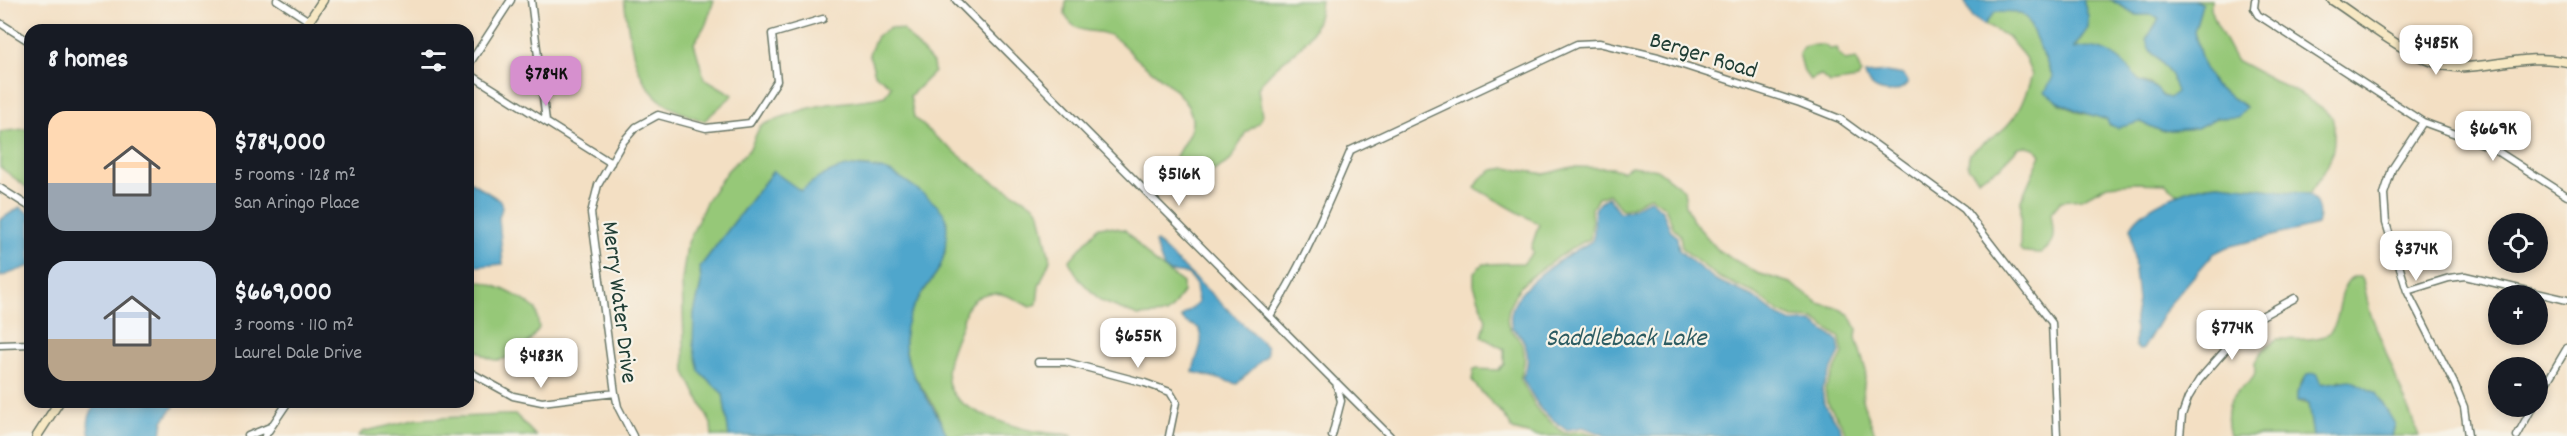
<!DOCTYPE html>
<html lang="en">
<head>
<meta charset="utf-8">
<style>
	:root { --surface:#171b24; --page:#242831; --text:#f1f3f6; --muted:#9ea1a6; --accent:#d690ce }
	body { margin:0; font-family:Dekko,sans-serif; background:var(--page); color:var(--text); height:100vh; display:flex; flex-direction:column; font-size:22px; white-space:nowrap }
	* { box-sizing:border-box; margin:0 }
	p { font-size:20px; color:var(--muted) }
	.icon { flex:none; width:33px; height:33px; fill:none; stroke:currentColor; stroke-width:2; stroke-linecap:round; stroke-linejoin:round }
	.map { position:relative; flex:1; overflow:hidden }
	.panel { position:absolute; left:24px; top:24px; width:450px; height:384px; display:flex; flex-direction:column; background:var(--surface); border-radius:18px; box-shadow:0 3px 9px #0003 }
	.panel>* { flex:none }
	.controls { position:absolute; left:2488px; top:213px; display:grid; gap:12px }
	.controls a { display:grid; place-items:center; width:60px; height:60px; border-radius:50%; background:var(--surface); box-shadow:0 3px 9px #0003; font-size:30px }
	.price { position:absolute; translate:-50% -51px; padding:0 14px; border-radius:12px; background:#fff; color:#222; font-size:20px; line-height:39px; filter:drop-shadow(0 2px 3px #0008) }
	.price::after { content:''; position:absolute; left:50%; top:36px; width:18px; height:14px; margin-left:-9px; background:inherit; clip-path:polygon(0 0,100% 0,50% 100%) }
	.price.active { background:var(--accent); color:#111 }
	ul { padding:0; list-style:none }
	li { display:flex; align-items:center; gap:18px; height:150px; padding:0 24px }
	li span { display:grid; place-items:center; flex:none; width:168px; height:120px; border-radius:18px; color:#555 }
	li>.icon { margin-inline-start:auto }
	span .icon { width:72px; height:72px; fill:#fffc; stroke-width:1 }
	li b { font-size:26px }
	h2 { display:flex; justify-content:space-between; align-items:center; height:72px; padding:0 24px; font-size:26px }
	.map>svg:first-child { display:block }
	.green { fill:#96c878; stroke:#5a8256; stroke-width:1.5 }
	.water { fill:#4fa6cc; stroke:#377280; stroke-width:1.5 }
	.lines { fill:none; stroke-linecap:round; stroke-linejoin:round }
	.street-casing { stroke:#697666; stroke-width:9 }
	.secondary-casing { stroke:#697666; stroke-width:11 }
	.street { stroke:#fff; stroke-width:6 }
	.secondary { stroke:#f7e8c3; stroke-width:8 }
	.labels { text-anchor:middle; stroke-width:4.5; stroke-linejoin:round; paint-order:stroke }
	.street-label { font-size:24px; fill:#1f3d34; stroke:#f7f3e8 }
	.water-label { font-size:26px; font-style:italic; fill:#2d5c62; stroke:#f7f3e8 }
</style>
</head>
<body>
<div class="map">
<svg width="2567" height="436" viewBox="0 0 2567 436">
	<rect width="100%" height="100%" fill="#f7f3e8"/>
	<filter id="ink" filterUnits="userSpaceOnUse"><feTurbulence type="fractalNoise" baseFrequency=".0167" numOctaves="2"/><feDisplacementMap in="SourceGraphic" scale="12" xChannelSelector="R" yChannelSelector="G"/><feConvolveMatrix kernelMatrix="1 2 1 2 8 2 1 2 1" color-interpolation-filters="sRGB"/></filter>
	<filter id="wash" filterUnits="userSpaceOnUse"><feTurbulence type="fractalNoise" baseFrequency=".008" numOctaves="4" result="noise"/><feDisplacementMap in="SourceGraphic" scale="24" xChannelSelector="R" yChannelSelector="G"/><feGaussianBlur stdDeviation="1.35" result="paint"/><feColorMatrix in="noise" values="0 0 0 0 0 0 0 0 0 0 0 0 0 0 0 0 0 1.4 0 .05"/><feComposite in="paint" operator="in"/></filter>
	<g filter="url(#wash)">
		<rect width="100%" height="100%" fill="#f3dfc3"/>
		<path class="green" d="M624,0H714L706,24L694,43L704,78L733,95L704,121C686,115 664,107 652,92C631,68 629,30 624,0Z
			M1066,0H1321C1317,53 1282,51 1258,88L1262,116L1259,123L1246,132L1230,161L1210,173L1192,187L1177,181C1160,152 1207,137 1187,105C1173,83 1154,74 1136,58C1130,52 1124,45 1116,39C1098,25 1079,40 1065,15Z
			M2083,0H2111L2137,15H2151L2159,19L2152,30L2150,50L2171,75L2178,92L2169,99C2160,96 2158,89 2150,84C2146,82 2141,83 2137,79C2118,62 2102,40 2073,50L2088,28V16Z
			M2194,0H2211V8L2216,23L2236,60L2303,96L2331,115C2335,122 2334,130 2334,138C2334,161 2322,176 2309,194L2219,184L2206,185L2180,195L2165,184L2136,183L2107,185L2082,199L2061,201L2051,213C2053,229 2058,245 2040,253L2023,252L2020,249L2021,200L2041,155C2036,147 2028,145 2019,147L1999,168L1978,179L1968,167L1969,154C1979,145 1990,140 2000,132C2019,117 2025,97 2032,75L2024,56L2007,36L1984,25L1995,11L2021,13L2027,18L2053,77L2059,103L2078,112L2127,123L2141,122L2161,131L2197,128L2216,118L2238,117L2246,107L2214,86L2203,64L2194,32L2202,4Z
			M890,28L903,30L933,63L934,72L910,96L914,117L937,138L991,180L1034,205L1040,213L1050,260L1039,286L1037,304L1030,307C1019,301 1006,293 992,293C984,293 973,299 969,305C964,311 964,320 961,327C953,346 938,376 955,396C968,413 1021,430 1042,432C1052,434 1064,433 1074,436H947L935,408L910,369L905,346V329L911,310L938,271L945,253L947,221C906,172 856,142 801,192L772,172L700,267L701,284L694,313L699,371L723,394L729,436H712L711,424L685,372L682,280L687,245L707,200L728,170L749,150L760,126C784,116 812,105 838,103C854,101 869,100 885,96L891,86L875,74L869,54L877,36Z
			M1811,45H1824L1830,49L1837,48L1839,55L1845,61L1856,59L1861,73L1858,79L1830,83L1820,75L1810,80L1804,72L1799,53L1803,47Z
			M24,129L30,130V190L0,167V132Z
			M1631,166L1658,170L1684,190L1686,205L1693,221L1719,251L1757,273L1790,283L1818,303L1838,308L1850,315L1857,329L1856,338L1866,371L1862,400L1876,436H1846L1842,425L1827,402L1825,389L1843,354L1840,338L1814,319L1793,318L1779,312L1756,294L1718,277L1697,261L1682,248L1680,235L1674,229L1665,207L1651,197C1639,199 1634,210 1621,209L1609,194L1598,198L1591,210L1592,224L1590,239C1576,244 1530,276 1521,286C1513,296 1505,312 1508,325C1509,331 1512,331 1516,335C1528,349 1525,364 1520,379L1539,412L1564,433L1583,431L1599,436H1535L1513,430C1504,410 1484,399 1472,380L1474,369L1499,370L1504,364V349L1482,337L1486,320L1474,285V272L1483,264L1524,263L1533,252L1531,248L1539,224L1475,188L1481,178L1493,170L1507,168L1545,174L1572,167L1612,168L1622,171Z
			M1106,226L1125,230L1152,260L1183,283V292L1171,310L1166,314L1138,316L1101,301L1079,279L1069,261L1099,227Z
			M2354,277H2360L2363,280L2370,312L2419,436H2392L2395,424L2340,380C2328,387 2316,382 2303,379L2297,393V401L2308,404L2313,436H2230C2226,421 2226,404 2237,392C2243,386 2250,383 2254,376C2256,371 2254,367 2255,363C2259,353 2269,343 2277,339C2291,339 2308,341 2321,337C2347,330 2332,289 2354,277Z
			M476,280C499,286 517,294 536,309L539,328C531,341 514,360 497,360C487,360 476,349 468,343V286Z
			M502,415H516L536,436H359L362,432L417,419Z"/>
		<path class="water" d="M1964,0H2083L2088,16V28L2073,49C2096,43 2115,53 2131,71C2134,74 2136,79 2140,81C2150,87 2156,85 2162,96L2169,98L2177,92L2171,75L2150,50L2146,40L2159,19L2151,15H2137L2111,0H2194L2202,4L2194,32L2203,64L2214,86L2246,107L2238,117L2216,118L2197,128L2161,131L2141,122L2117,128L2109,125L2107,120C2081,111 2068,110 2045,92L2053,77L2027,18L2021,13L1995,12L1984,25L1972,17Z
			M1886,72L1904,75L1908,82C1897,98 1869,94 1865,74Z
			M854,166C865,168 880,167 890,172C903,178 937,202 944,214C950,226 945,261 937,272C922,294 902,315 905,345C907,379 936,404 947,436H729L723,394L699,371L693,345L694,313L701,284L700,267L773,171L801,191C816,178 833,168 854,166Z
			M468,180L501,201L502,208L499,218L503,264L468,267Z
			M2219,184L2309,194C2319,203 2321,213 2317,225L2227,247L2213,254L2169,305L2143,349L2139,350L2135,346V318L2138,301L2131,227C2143,204 2195,185 2219,184Z
			M1608,197L1619,212C1633,213 1638,203 1651,200L1662,210L1671,231L1677,237L1679,250L1695,264L1716,280L1754,297L1777,315L1792,322H1812L1838,341L1840,353L1822,389L1824,404L1840,427L1842,436H1607L1583,427L1566,430L1541,410L1522,378C1532,362 1528,338 1512,328C1500,292 1567,255 1592,241C1599,221 1586,208 1608,197Z
			M20,207L30,214V266L0,277V220Z
			M1157,242L1267,347V355L1237,384L1193,372C1195,357 1206,343 1199,328L1185,322L1181,317L1198,303L1196,285L1188,274L1170,272L1164,268L1155,243Z
			M2316,373L2321,384L2350,380L2376,393L2395,424L2392,436H2313L2308,404L2304,401H2297V393L2307,374Z
			M97,402H177L163,421L161,436H90C86,422 89,414 97,402Z"/>
	</g>
	<g filter="url(#ink)">
		<g class="lines">
			<g class="street-casing">
				<path id="street" d="M277,0L309,21
					M531,0L546,121
					M956,0L1336,383L1341,401L1332,436
					M2255,0L2254,8L2258,15L2423,122L2491,147L2567,196
					M0,23L30,42
					M468,66L511,0
					M468,73L611,163
					M2423,122L2392,169L2384,194L2386,223L2407,291L2455,385L2464,407L2468,436
					M0,188L30,207
					M2407,291L2449,278L2465,276L2567,300
					M1270,316C1303,264 1327,206 1351,150L1577,44L1599,43L1658,57L1800,103L1840,119L1964,209L2052,323L2057,436
					M0,345L30,344
					M1038,362H1066L1145,383L1170,392L1176,402L1169,436
					M468,371L513,396L542,402L615,393
					M1337,383L1390,436
					M2538,397L2567,348
					M248,436L270,427
					M265,436L288,402
					M633,436L618,407L615,393L591,213L598,185L622,143L636,127L658,115L706,128L750,123L777,81L772,34L823,19
					M2180,436L2182,415L2188,398L2199,380L2249,323L2295,298
					M2517,436L2533,406"/>
			</g>
			<g class="secondary-casing">
				<path id="secondary" d="M2332,0C2368,23 2422,71 2466,67C2500,65 2533,54 2567,62
					M303,30L323,0
					M37,436L59,402"/>
			</g>
			<use href="#street" class="street"/>
			<use href="#secondary" class="secondary"/>
		</g>
	</g>
	<g class="labels">
		<g class="street-label">
			<text transform="translate(1704 54) rotate(17)" y="8">Berger Road</text>
			<text transform="translate(621 302) rotate(83)" y="8">Merry Water Drive</text>
		</g>
		<g class="water-label">
			<text x="1626" y="345">Saddleback Lake</text>
		</g>
	</g>
</svg>
<div class="controls">
<a><svg class="icon" aria-label="locate" viewBox="0 0 24 24"><circle cx="12" cy="12" r="6"/><path d="M12 2v4M12 18v4M2 12h4M18 12h4"/></svg></a>
<a>+</a>
<a>−</a>
</div>
<b class="price" style="left:2436px;top:76px">$485K</b>
<b class="price active" style="left:546px;top:107px">$784K</b>
<b class="price" style="left:2493px;top:162px">$669K</b>
<b class="price" style="left:1179px;top:207px">$516K</b>
<b class="price" style="left:2416px;top:282px">$374K</b>
<b class="price" style="left:2232px;top:361px">$774K</b>
<b class="price" style="left:1138px;top:369px">$655K</b>
<b class="price" style="left:541px;top:389px">$483K</b>
<section class="panel">
<h2>8 homes<svg class="icon" aria-label="filters" viewBox="0 0 24 24"><path d="M4 7h16M4 17h16"/><circle cx="9" cy="7" r="2"/><circle cx="15" cy="17" r="2"/></svg></h2>
<ul>
<li><span style="background:linear-gradient(#ffd9b3 60%,#9aa5b1 0)"><svg class="icon" aria-label="home" viewBox="0 0 24 24"><path d="M3 11l9-7 9 7M6 9v11h12V9"/></svg></span><div><b>$784,000</b><p>5 rooms · 128 m²</p><p>San Aringo Place</p></div></li>
<li><span style="background:linear-gradient(#c9d6e8 65%,#b9a48a 0)"><svg class="icon" aria-label="home" viewBox="0 0 24 24"><path d="M3 11l9-7 9 7M6 9v11h12V9"/></svg></span><div><b>$669,000</b><p>3 rooms · 110 m²</p><p>Laurel Dale Drive</p></div></li>
</ul>
</section>
</div>
</body>
</html>
